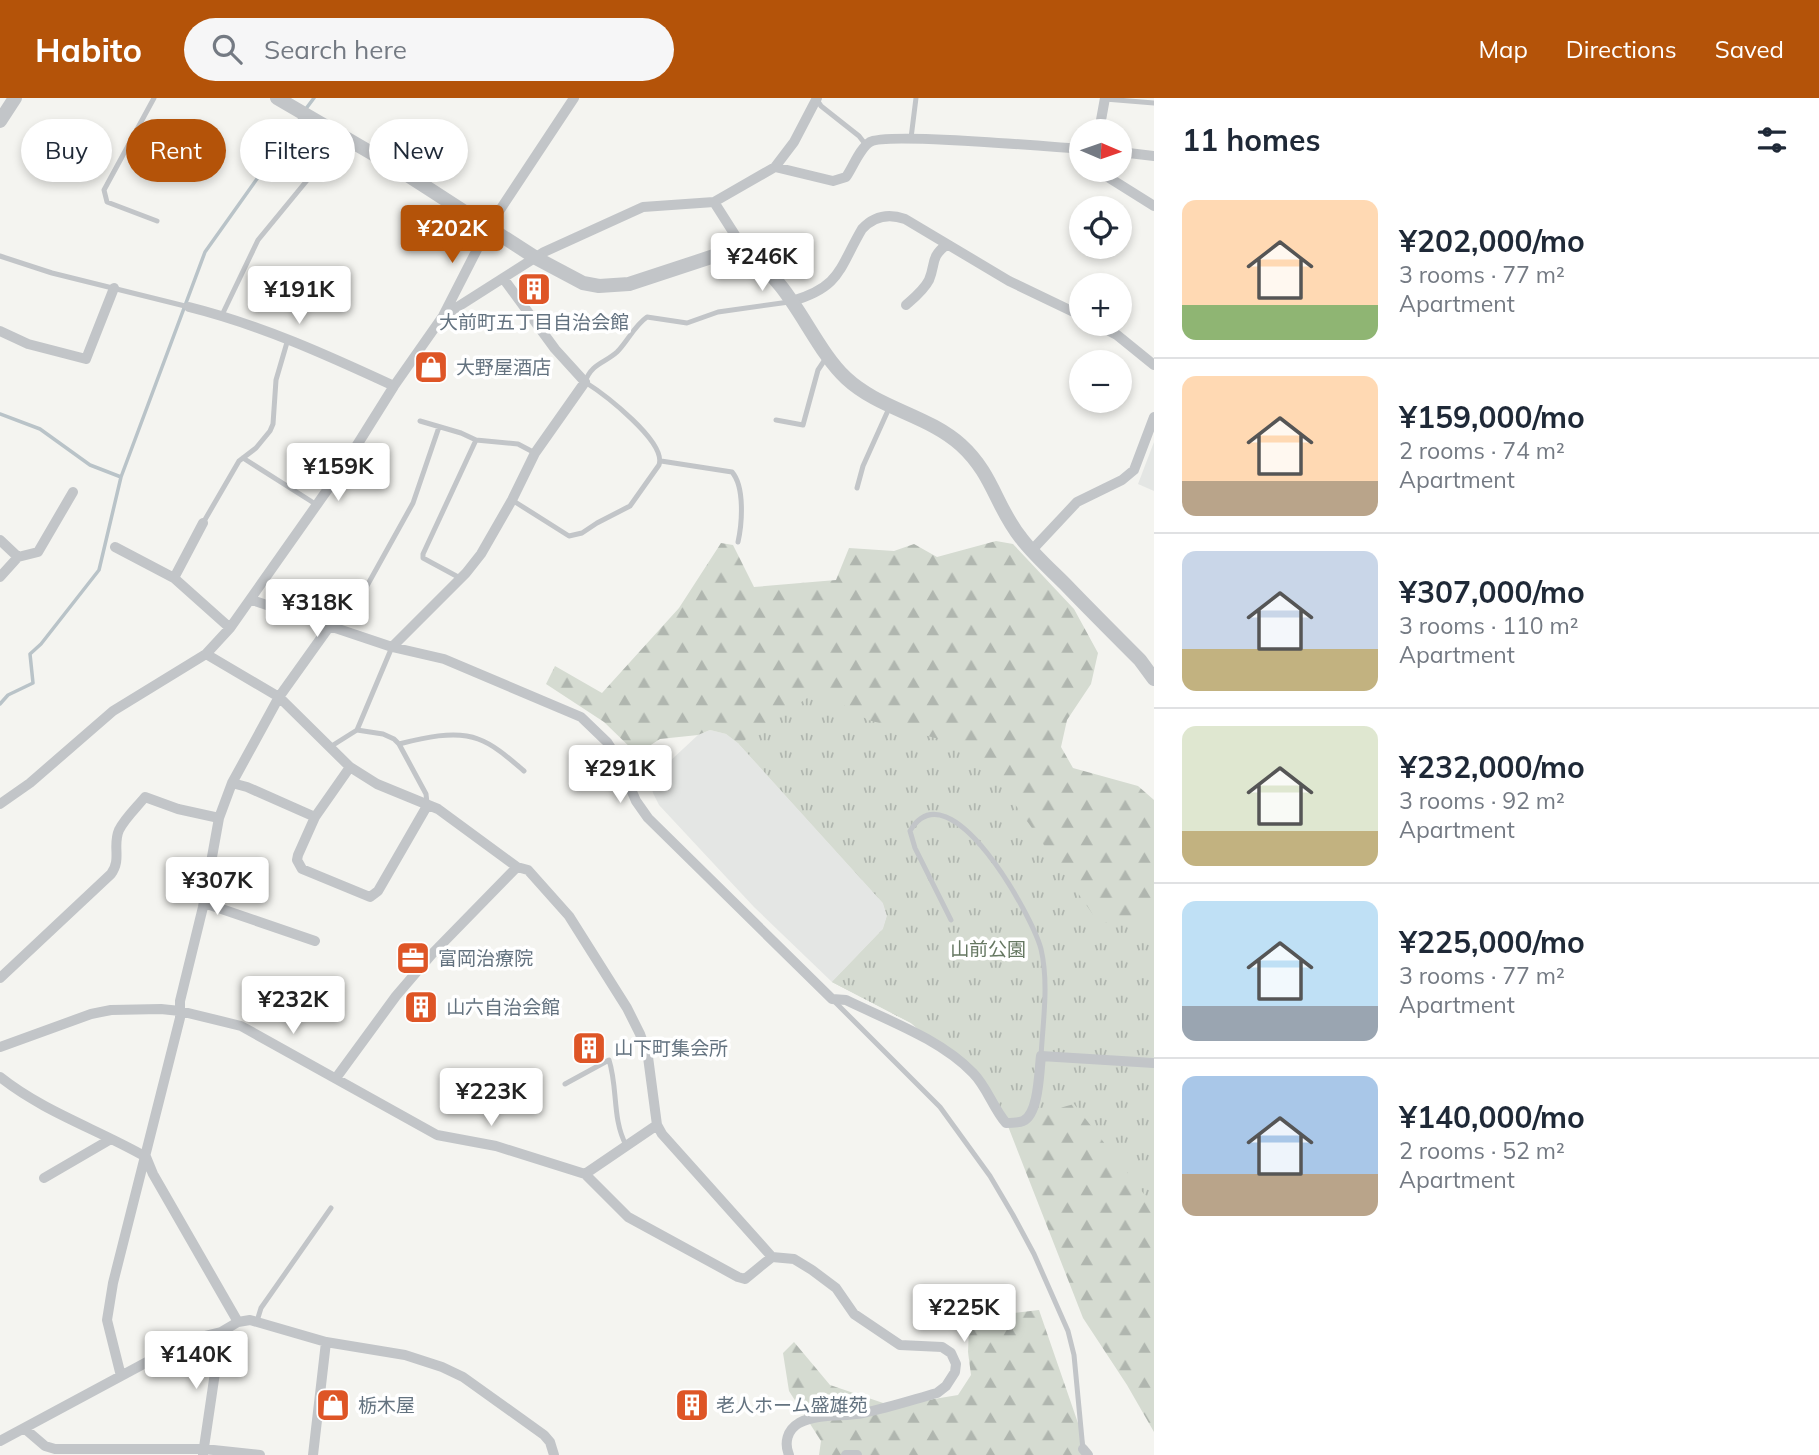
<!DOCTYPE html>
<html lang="en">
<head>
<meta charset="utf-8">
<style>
	:root { --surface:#fff; --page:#f6f6f7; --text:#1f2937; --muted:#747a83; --line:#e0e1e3; --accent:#b45309 }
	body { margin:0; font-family:Mulish,"Noto Sans JP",sans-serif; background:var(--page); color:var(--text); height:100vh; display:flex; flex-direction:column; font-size:26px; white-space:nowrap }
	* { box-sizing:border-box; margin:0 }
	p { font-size:23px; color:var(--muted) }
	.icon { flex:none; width:38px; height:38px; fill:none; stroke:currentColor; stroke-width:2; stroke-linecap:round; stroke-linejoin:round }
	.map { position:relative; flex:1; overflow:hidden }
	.drawer { display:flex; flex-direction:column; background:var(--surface); width:665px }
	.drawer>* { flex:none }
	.guide { position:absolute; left:21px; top:21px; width:665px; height:63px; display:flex; gap:14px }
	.needle { width:46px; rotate:92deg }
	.fabs { position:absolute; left:1069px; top:21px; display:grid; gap:14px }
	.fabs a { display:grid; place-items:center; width:63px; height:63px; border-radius:50%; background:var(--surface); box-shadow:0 4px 10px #0003; font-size:35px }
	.price { position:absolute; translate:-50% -60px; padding:0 16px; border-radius:7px; background:#fff; color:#222; font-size:23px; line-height:46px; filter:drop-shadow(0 2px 4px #0008) }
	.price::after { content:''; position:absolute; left:50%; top:42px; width:21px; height:16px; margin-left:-10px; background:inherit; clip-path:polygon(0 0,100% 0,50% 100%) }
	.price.current { background:var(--accent); color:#fff }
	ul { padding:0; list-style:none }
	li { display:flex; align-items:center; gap:21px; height:175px; padding:0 28px }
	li+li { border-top:2px solid var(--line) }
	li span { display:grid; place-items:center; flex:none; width:196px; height:140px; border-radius:14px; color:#555 }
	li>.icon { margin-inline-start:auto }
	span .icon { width:84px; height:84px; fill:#fffc; stroke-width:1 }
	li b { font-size:30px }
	h2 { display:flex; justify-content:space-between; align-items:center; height:84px; padding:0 28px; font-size:30px }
	.tag { padding:0 24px; border-radius:32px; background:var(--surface); box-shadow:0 4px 10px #0003; font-size:24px; line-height:63px }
	.tag.current { background:var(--accent); color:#fff }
	header { display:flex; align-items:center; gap:42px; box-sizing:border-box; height:98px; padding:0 35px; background:var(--accent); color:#fff }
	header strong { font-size:33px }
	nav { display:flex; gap:38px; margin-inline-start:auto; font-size:24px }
	.search { width:490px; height:63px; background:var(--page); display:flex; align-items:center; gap:18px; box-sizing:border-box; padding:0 24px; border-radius:38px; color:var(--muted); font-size:26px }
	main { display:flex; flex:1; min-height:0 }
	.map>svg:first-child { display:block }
	.built { fill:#e4e6e4 }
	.forest { fill:url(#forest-firs) }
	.park { fill:url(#park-tufts) }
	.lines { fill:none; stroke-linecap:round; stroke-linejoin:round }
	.stream { stroke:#b9c3c8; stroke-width:3.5 }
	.service { stroke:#c2c5c8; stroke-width:5 }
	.minor { stroke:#c2c5c8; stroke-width:10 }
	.tertiary { stroke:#c2c5c8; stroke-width:14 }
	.labels { text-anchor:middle; stroke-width:7; stroke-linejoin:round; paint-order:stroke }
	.poi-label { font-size:19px; fill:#647380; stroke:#fff; text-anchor:start }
	.park-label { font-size:19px; fill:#667862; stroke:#fff }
</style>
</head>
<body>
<header>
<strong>Habito</strong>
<div class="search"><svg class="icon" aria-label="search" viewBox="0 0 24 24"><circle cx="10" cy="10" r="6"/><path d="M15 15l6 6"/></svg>Search here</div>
<nav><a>Map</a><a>Directions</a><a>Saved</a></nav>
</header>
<main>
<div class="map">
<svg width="1154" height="1357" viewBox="0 0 1154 1357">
	<defs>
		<pattern id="forest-firs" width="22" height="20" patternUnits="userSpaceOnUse" patternTransform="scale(1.75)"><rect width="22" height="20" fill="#d5dbd1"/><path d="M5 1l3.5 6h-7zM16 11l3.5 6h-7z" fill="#b0b6af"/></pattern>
		<pattern id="park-tufts" width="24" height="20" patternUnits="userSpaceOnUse" patternTransform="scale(1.75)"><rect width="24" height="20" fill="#d5dbd1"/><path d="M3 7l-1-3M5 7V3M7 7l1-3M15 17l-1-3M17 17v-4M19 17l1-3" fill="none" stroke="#b0b6af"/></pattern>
	</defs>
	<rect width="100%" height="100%" fill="#f4f4f0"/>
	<path class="built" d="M1154,344V393L1138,386Z
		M710,632L726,636L739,646L883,805L887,818L883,831L832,884L754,809L659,707L653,695L651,685L654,678L698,637Z"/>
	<path class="forest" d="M996,443L1013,446L1074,511L1098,555L1091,586L1067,622L1061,649L1073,670L1138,688L1154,702V1334L1127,1287L1083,1220L995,995L911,925L832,884L883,831L887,818L883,805L739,646L726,636L710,632L698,637L660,641L637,656L604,624L546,586L555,568L602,595L679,510L721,445L733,447L754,489L836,482L849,450L894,453L914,446L937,459Z
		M970,1207L982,1219L1039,1212L1089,1357H819L821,1343L789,1293L783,1255L794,1244L830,1287L892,1308L958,1297L971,1277L968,1254Z"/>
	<path class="park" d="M819,592L868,622L976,651L1099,825L1154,822V1109L1074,1006L1006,1025L980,984L911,925L832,884L883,831L887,818L883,805L739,646Z"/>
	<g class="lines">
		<path class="stream" d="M305,12L314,0
			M0,316L40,331L90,367L121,379
			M0,606L8,597L33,585L30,556L41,546L99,472L121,379L205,154L301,19"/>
		<path class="service" d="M154,0L104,92L107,104L157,123
			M1105,1L1154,5
			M817,2L821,8L859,38L866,47
			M911,40L916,0
			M0,158L52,175L189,209
			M222,217L258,142L318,69L337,38
			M776,322L803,327L818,272L826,260
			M420,323L461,335L476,342L518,346L535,355
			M243,360L317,407
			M661,363L732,374C745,389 742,426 738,444
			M857,390L863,368L890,308
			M512,402L569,438L582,435L597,425L630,408L659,367C667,344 604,296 585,284C592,265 605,265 617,254C628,243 634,228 647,219L687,225L718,214L789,204
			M203,425L239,363L256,350L270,333L273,326L276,282L288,241
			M460,480L423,460V456L476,342
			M353,513L413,405L439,329
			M357,632L383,636L394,641L399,646L426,696L427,705
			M399,646C422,640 455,632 478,641C495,647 511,662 524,673
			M330,649L357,632L392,549
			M951,822L915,750L910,733C949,667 1032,817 1041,851C1049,885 1043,923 1041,958
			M834,903L940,1009L990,1078L1013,1117L1034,1156L1068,1233L1074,1257L1083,1352
			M565,986L609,962C618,990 612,1021 626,1047
			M257,1223L261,1210L331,1110"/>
		<path class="minor" d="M1099,33L1105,0
			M1120,54L1154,58
			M775,69L833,83L846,79C853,69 860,50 870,44C885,34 1052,49 1082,51
			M1101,72L1103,76L1154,108
			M714,104L735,137L737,157
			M792,203C841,189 839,170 862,131C874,118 888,115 905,121L1009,183L1082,218
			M906,207C914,200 924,192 929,182C936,165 930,160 946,147
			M189,209C261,227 327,257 394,288
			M445,217L544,154L643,109L714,104L775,69L794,44L817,0
			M1096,226L1117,237L1154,267
			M0,233L28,246L86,261L114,190
			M0,442L18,459L0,479
			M115,449L174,480L230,530
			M1032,452L1077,404L1122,382L1134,372L1154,319
			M18,459L38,454L73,394
			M174,480L203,425
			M252,502L392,549L444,561L581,619L607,644L618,661L636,703L648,720L832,901L846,902C889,923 940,941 973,975C987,989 993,1010 1006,1025C1011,1025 1019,1025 1023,1023C1039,1016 1039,973 1041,958L1154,965
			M392,549L466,475L481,456L512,402L535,355L585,284L555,251L503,180
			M206,556L279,599L350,669L377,686L438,711L517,769L528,772L569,818L627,910L640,936L648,959L657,1027L662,1036L772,1159L794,1161L812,1172L836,1190L854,1216L900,1247L942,1249L951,1255L956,1266L955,1274L946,1288L937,1295C912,1302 888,1310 863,1315C843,1319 818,1315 799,1325C787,1332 784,1345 789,1357
			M350,669L315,719L298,757L297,762L302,771L370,799L378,793L427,708
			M232,685L247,689L315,719
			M0,706L30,685L113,613L206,556L230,530L342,371L394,288L443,218L488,130L574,0
			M204,805L315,843
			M0,880L111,776C122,761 112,748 119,732C125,720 137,709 145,699L178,711L219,720
			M0,949L91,916L111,912L161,911L180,913L241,928L437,1037L496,1048L585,1076L628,1119L738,1179L745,1181L772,1159
			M0,979C44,1014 97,1031 146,1059L153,1076L238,1224
			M336,980L396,898L432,856L517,769
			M585,1076L657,1027
			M44,1080L111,1041
			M121,1278L107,1222L113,1185L180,920V903L203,809L219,720L232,685L279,599L329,529
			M24,1330L45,1348L55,1351H204L260,1357
			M0,1343L188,1242L221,1234L238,1224L250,1222L326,1244L405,1257L442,1269L463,1279L544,1337L550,1344L554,1357
			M1083,1351L1088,1357
			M203,1356L221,1234
			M313,1357L326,1244
			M846,1357H857"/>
		<path class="tertiary" d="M277,0L392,67L536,160L583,185L599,188L629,186L714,158C727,156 739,155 750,161C790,181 813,250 846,280C879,311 928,317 961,347C993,376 996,409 1021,440C1034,457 1050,471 1065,486C1090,512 1115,537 1140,562L1154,581
			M0,23L15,0"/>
	</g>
	<defs>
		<g id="building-square" transform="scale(1.75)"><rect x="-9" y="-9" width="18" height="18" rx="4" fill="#de5526" stroke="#fff"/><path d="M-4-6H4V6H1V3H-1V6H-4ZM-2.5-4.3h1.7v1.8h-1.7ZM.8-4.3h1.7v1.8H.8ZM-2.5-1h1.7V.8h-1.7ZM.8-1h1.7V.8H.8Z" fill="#fff"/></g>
		<g id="shop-square" transform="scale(1.75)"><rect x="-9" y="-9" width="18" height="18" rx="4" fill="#de5526" stroke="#fff"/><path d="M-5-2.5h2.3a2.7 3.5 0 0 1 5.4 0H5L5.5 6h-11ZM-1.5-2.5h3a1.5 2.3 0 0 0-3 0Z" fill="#fff"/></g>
		<g id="office-square" transform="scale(1.75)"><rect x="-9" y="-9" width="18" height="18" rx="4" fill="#de5526" stroke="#fff"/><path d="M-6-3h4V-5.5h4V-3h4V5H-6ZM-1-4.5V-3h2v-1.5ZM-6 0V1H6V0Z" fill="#fff"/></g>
	</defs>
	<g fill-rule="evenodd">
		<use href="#building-square" x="534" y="191"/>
		<use href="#shop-square" x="431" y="269"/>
		<use href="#office-square" x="413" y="860"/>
		<use href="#building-square" x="421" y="909"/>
		<use href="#building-square" x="589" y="950"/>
		<use href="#shop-square" x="333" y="1307"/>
		<use href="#building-square" x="692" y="1307"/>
	</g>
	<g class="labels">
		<g class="poi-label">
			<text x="534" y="231" text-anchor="middle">大前町五丁目自治会館</text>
			<text x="456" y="276">大野屋酒店</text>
			<text x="438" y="867">富岡治療院</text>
			<text x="446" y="916">山六自治会館</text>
			<text x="614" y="957">山下町集会所</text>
			<text x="358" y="1314">栃木屋</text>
			<text x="716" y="1314">老人ホーム盛雄苑</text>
		</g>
		<g class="park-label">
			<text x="988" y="858">山前公園</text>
		</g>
	</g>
</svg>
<div class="fabs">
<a><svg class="needle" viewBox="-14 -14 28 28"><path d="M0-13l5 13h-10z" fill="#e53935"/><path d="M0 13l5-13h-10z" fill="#747a83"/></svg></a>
<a><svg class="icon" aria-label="locate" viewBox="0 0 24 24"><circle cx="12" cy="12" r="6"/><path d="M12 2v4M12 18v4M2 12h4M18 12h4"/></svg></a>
<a>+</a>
<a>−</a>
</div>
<b class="price current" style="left:452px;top:167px">¥202K</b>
<b class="price" style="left:762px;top:195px">¥246K</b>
<b class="price" style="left:299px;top:228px">¥191K</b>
<b class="price" style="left:338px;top:405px">¥159K</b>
<b class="price" style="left:317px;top:541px">¥318K</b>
<b class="price" style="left:620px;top:707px">¥291K</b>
<b class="price" style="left:217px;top:819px">¥307K</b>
<b class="price" style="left:293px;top:938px">¥232K</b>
<b class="price" style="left:491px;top:1030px">¥223K</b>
<b class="price" style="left:964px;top:1246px">¥225K</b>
<b class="price" style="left:196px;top:1293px">¥140K</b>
<div class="guide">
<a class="tag">Buy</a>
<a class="tag current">Rent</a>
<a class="tag">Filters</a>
<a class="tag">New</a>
</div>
</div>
<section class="drawer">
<h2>11 homes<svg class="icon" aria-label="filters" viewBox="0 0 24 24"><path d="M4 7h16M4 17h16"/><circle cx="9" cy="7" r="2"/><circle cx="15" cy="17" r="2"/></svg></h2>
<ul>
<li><span style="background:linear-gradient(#ffd9b3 75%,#8fb573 0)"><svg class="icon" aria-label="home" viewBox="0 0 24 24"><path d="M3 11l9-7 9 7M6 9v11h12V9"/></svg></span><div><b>¥202,000/mo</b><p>3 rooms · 77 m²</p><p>Apartment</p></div></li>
<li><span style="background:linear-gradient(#ffd9b3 75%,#b9a48a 0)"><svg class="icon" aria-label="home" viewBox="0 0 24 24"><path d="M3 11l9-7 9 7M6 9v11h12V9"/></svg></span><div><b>¥159,000/mo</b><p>2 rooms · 74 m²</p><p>Apartment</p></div></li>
<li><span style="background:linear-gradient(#c9d6e8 70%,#c2b280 0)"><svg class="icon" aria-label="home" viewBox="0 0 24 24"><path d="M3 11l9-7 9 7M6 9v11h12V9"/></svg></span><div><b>¥307,000/mo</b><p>3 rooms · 110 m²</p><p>Apartment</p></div></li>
<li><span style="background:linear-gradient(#dfe7d0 75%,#c2b280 0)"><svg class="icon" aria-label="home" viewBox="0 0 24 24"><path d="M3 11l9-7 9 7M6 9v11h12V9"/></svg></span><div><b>¥232,000/mo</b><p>3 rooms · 92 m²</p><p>Apartment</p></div></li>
<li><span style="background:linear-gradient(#bfe0f5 75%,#9aa5b1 0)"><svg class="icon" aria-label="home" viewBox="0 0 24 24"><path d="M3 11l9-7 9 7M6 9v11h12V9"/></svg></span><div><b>¥225,000/mo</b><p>3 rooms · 77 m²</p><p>Apartment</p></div></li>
<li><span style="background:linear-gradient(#a9c7e8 70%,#b9a48a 0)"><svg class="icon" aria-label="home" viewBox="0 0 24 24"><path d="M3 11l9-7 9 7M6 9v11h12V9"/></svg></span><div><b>¥140,000/mo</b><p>2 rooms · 52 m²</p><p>Apartment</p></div></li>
</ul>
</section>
</main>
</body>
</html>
